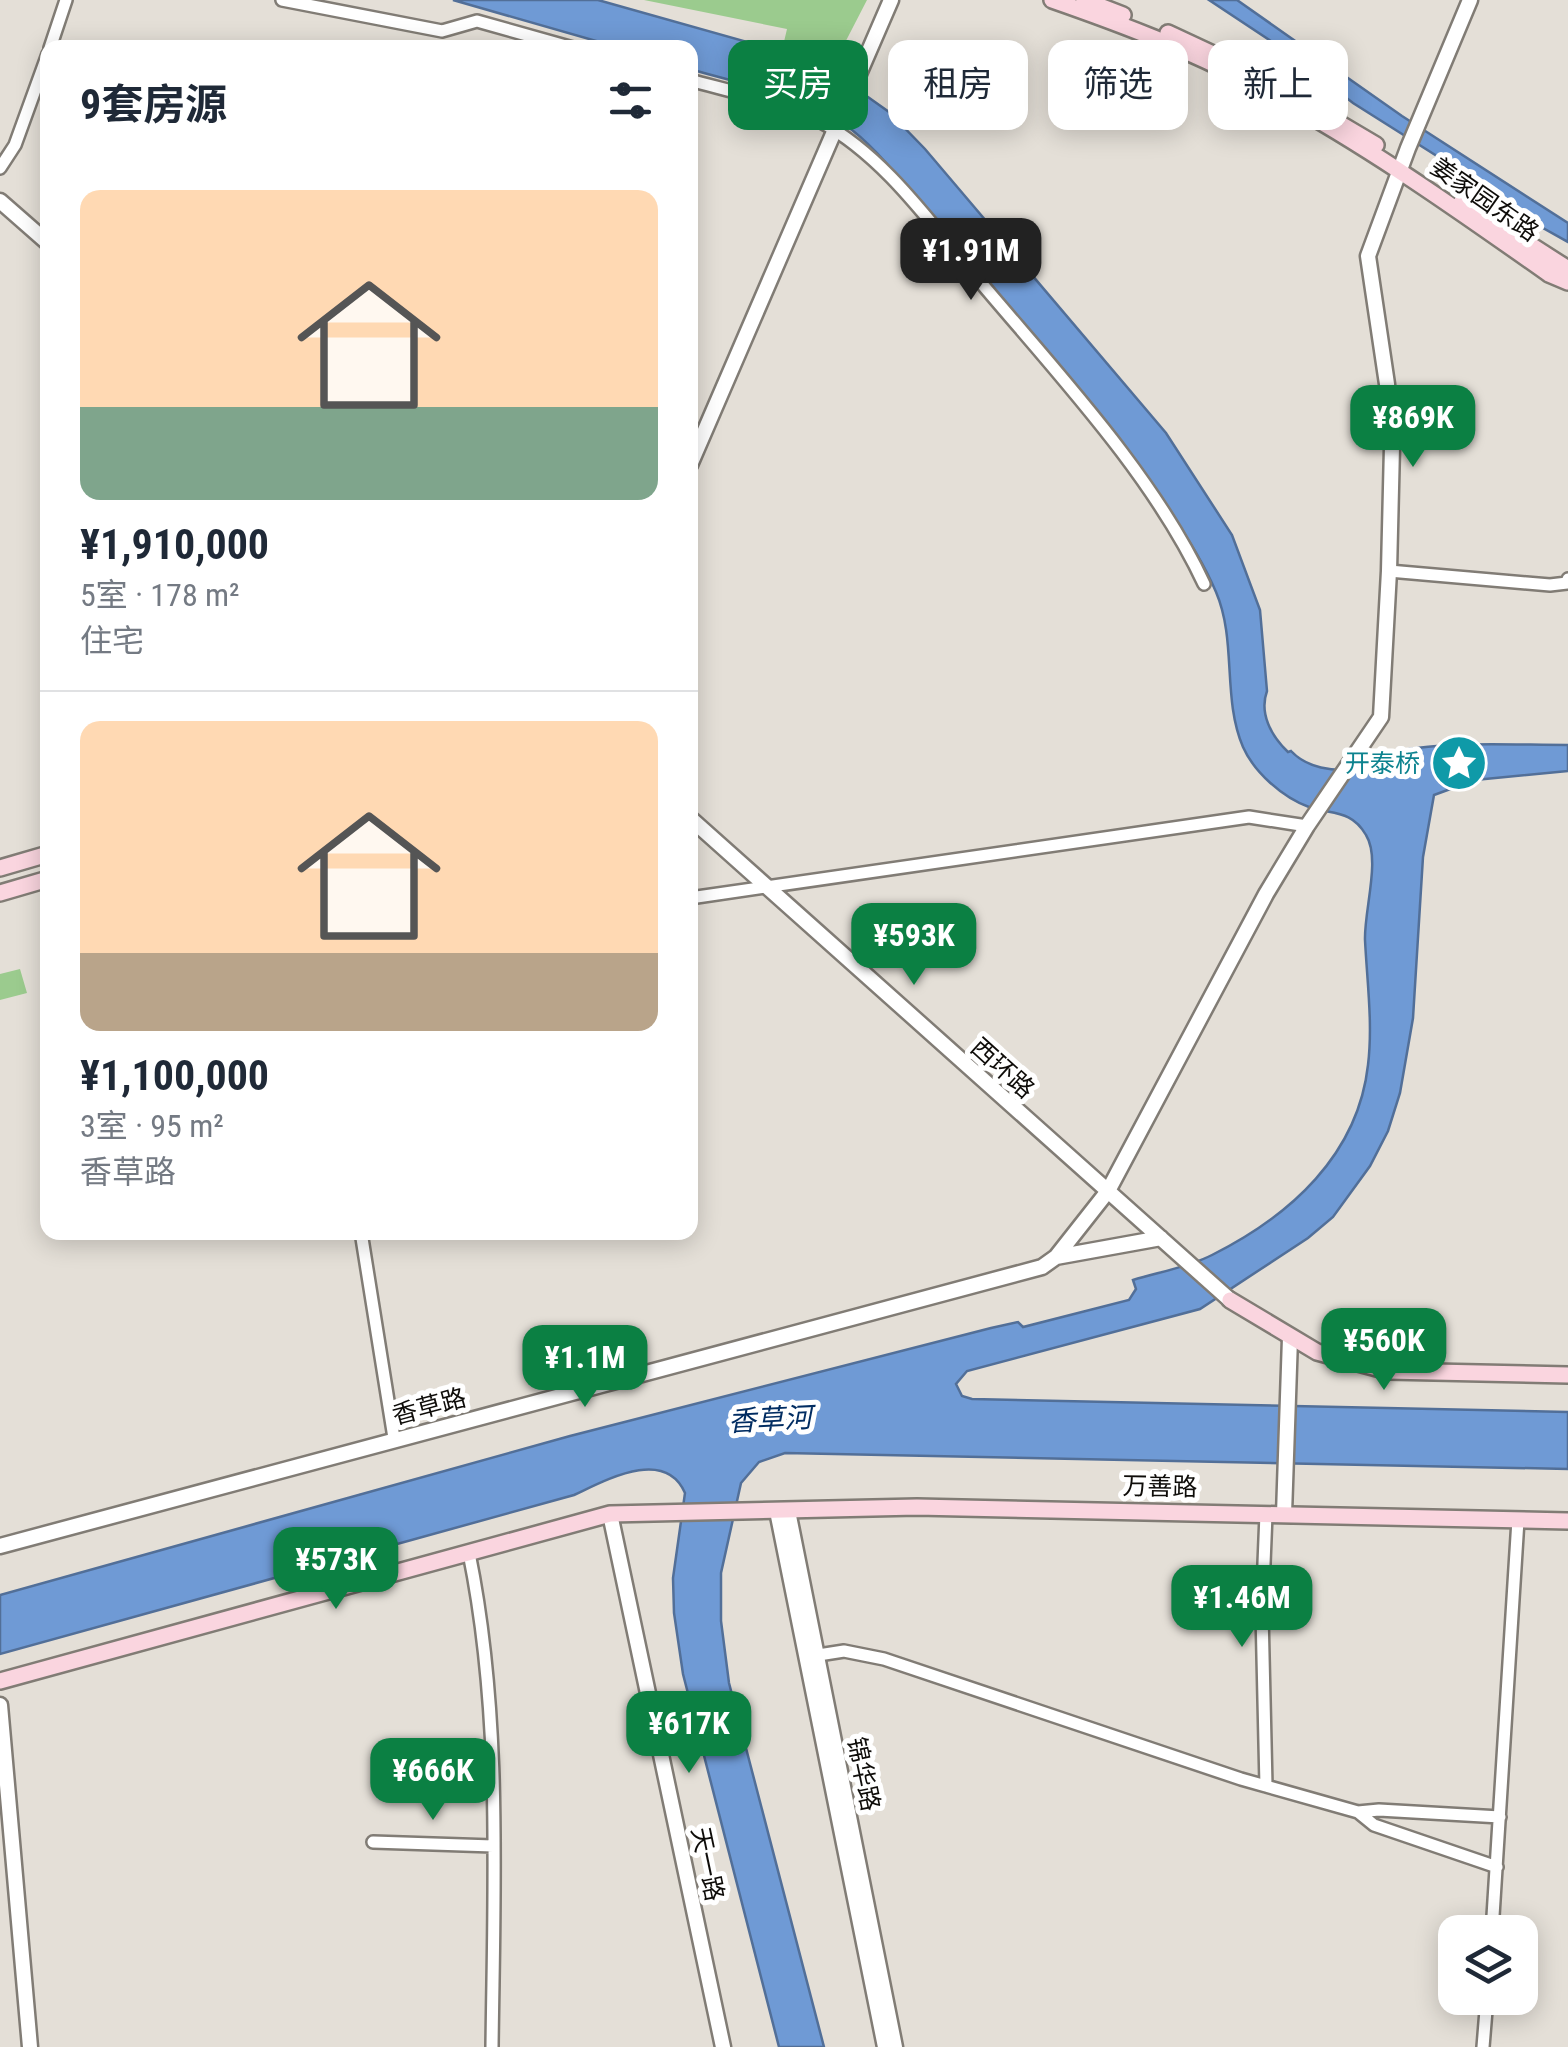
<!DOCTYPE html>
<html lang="zh">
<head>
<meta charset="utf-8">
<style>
	:root { --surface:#fff; --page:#f2f2f3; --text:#1f2937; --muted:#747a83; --line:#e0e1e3; --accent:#0b8043 }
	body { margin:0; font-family:"Roboto Condensed","Noto Sans SC",sans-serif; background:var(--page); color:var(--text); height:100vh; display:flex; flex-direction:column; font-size:38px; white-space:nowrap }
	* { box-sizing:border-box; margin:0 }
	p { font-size:32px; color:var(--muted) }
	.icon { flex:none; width:55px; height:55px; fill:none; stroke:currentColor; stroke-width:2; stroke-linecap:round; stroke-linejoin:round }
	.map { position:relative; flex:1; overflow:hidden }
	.drawer { position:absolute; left:40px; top:40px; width:658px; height:1200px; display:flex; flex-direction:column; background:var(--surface); border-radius:20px; box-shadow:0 5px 25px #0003 }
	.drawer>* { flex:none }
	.top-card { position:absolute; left:728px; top:40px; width:690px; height:90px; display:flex; gap:20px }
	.tools { position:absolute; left:1438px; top:1915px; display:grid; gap:20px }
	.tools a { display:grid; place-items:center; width:100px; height:100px; border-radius:20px; background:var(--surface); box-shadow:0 5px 25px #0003; font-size:50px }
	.price { position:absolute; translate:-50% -85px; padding:0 22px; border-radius:20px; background:var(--accent); color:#fff; font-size:32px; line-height:65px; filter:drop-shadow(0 2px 5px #0008) }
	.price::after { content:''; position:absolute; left:50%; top:60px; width:30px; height:22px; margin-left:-15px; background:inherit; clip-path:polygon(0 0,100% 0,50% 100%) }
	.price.active { background:#222; color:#fff }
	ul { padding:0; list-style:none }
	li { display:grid; align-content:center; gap:20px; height:530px; padding:0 40px }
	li+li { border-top:2px solid var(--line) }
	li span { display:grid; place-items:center; height:310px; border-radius:20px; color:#555 }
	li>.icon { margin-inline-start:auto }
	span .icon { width:180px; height:180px; fill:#fffc; stroke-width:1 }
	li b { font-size:42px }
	h2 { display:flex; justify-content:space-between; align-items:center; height:120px; padding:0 40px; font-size:42px }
	.tag { padding:0 35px; border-radius:20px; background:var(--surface); box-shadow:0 5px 25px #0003; font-size:35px; line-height:90px }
	.tag.active { background:var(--accent); color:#fff }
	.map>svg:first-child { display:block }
	.green { fill:#9bcb8e }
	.water { fill:#6f9ad5; stroke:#526f98; stroke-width:2.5 }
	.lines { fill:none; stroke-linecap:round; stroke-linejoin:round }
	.minor-casing { stroke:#817c75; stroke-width:16 }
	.tertiary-casing { stroke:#817c75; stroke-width:19 }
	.secondary-casing { stroke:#817c75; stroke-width:20 }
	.minor { stroke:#fff; stroke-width:11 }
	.tertiary { stroke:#fff; stroke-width:14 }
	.secondary { stroke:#fad5df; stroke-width:15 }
	.labels { text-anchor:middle; stroke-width:10; stroke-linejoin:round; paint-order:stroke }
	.street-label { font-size:25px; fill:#0e0c09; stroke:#fff }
	.culture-label { font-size:25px; fill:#0d838f; stroke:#fff; text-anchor:end }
	.water-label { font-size:28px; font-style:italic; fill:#022d62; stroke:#fff }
</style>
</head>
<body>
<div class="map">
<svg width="1568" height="2047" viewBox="0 0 1568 2047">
	<rect width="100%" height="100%" fill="#e4dfd7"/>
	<path class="green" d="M644,0H867L835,62L783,46L787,29Z
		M20,969L27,993L0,1000V974Z"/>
	<path class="water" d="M453,0H598L797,56L837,75L889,112L925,149L1166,433L1232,535L1260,610L1267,691C1259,713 1271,736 1288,752L1291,751C1307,768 1333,772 1356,769C1370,768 1382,754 1397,751C1453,741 1512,745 1568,745V771L1475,780L1434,795L1423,857L1413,1018L1400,1093L1388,1131L1370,1166L1333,1217L1308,1238L1200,1309L967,1371L956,1384L962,1396L972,1399L1568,1412V1469L785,1453L759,1462L741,1483L721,1573V1621L729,1683L824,2047H779L683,1674L674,1613L673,1578L685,1493C665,1447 606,1480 574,1495L0,1654V1595L570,1436L991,1328L1018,1322L1023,1327L1129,1300L1136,1289L1133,1280C1159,1272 1189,1267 1212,1255C1290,1216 1358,1155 1368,1065C1373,1024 1367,981 1365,940C1364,910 1381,859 1366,835C1351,809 1331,815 1309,807C1283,798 1254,772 1243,747C1222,698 1237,641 1216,592C1189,528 1136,469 1093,416C1043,353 993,290 941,229C913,197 886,157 852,130C808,95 743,85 690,69V48L617,47Z
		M1209,0H1237L1402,116L1568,223V242L1525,218L1526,215L1507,203L1505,206L1459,170L1353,103L1292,55Z"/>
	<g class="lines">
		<g class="minor-casing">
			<path id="minor" d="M282,0L442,31L477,21L573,48
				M50,48L66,0
				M690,80C729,91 786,103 821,122C885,157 931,224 977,278C1055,371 1153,474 1204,584
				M0,168L15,145L48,54
				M1389,571L1550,585L1567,583L1568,579
				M690,898L1249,817L1307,826
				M361,1232L394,1438
				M1266,1514L1262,1613L1266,1786
				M469,1553C502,1714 494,1883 492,2047
				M812,1656L844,1651L884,1659L1241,1779L1358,1812L1379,1810L1500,1817
				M1358,1812L1374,1825L1497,1867
				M373,1842L493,1846
				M1492,1932L1518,1520
				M1483,2047L1487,1998"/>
		</g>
		<g class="tertiary-casing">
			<path id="tertiary" d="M0,201L48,243
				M690,465L891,0
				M690,818L1230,1300
				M1056,1257L1108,1191L1266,894L1307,826L1381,717L1389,571L1392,447L1387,384L1368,256L1408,148L1470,0
				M777,1511L885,2047
				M788,1511L895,2047
				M610,1514L723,2047
				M1284,1514L1290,1338
				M0,1546L1042,1267L1056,1257L1161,1238
				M0,1705L30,2047"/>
		</g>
		<g class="secondary-casing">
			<path id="secondary" d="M1052,0C1121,24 1190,50 1255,85C1358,139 1454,207 1549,274L1568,282
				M1084,0L1123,15
				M1168,33L1228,61
				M1288,93L1376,145
				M1462,201L1568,269
				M0,868L48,854
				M0,893L48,879
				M1230,1300L1317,1352L1388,1371L1568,1375
				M0,1681L610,1514L917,1507L1568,1521"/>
		</g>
		<use href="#minor" class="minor"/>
		<use href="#tertiary" class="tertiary"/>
		<use href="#secondary" class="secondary"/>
	</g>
	<defs>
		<g id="sight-disc" transform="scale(2.875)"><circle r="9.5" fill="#0f9aa8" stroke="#fff"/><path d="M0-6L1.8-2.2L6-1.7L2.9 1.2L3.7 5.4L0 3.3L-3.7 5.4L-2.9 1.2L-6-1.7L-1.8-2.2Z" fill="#fff"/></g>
	</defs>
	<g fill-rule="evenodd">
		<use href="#sight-disc" x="1459" y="763"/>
	</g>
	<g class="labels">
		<g class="street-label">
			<text transform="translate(1485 199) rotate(35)" y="9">姜家园东路</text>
			<text transform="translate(1003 1068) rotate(42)" y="9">西环路</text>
			<text transform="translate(429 1406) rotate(-15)" y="9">香草路</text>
			<text transform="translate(1160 1486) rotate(1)" y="9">万善路</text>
			<text transform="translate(864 1774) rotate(78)" y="9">锦华路</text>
			<text transform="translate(708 1864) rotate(78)" y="9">天一路</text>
		</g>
		<g class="culture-label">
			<text x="1420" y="772">开泰桥</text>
		</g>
		<g class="water-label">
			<text transform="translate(770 1419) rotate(-3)" y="10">香草河</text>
		</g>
	</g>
</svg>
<div class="tools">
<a><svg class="icon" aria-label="layers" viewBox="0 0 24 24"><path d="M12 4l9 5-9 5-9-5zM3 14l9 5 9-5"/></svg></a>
</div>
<b class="price active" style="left:971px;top:303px">¥1.91M</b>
<b class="price" style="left:1413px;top:470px">¥869K</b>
<b class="price" style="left:914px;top:988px">¥593K</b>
<b class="price" style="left:1384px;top:1393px">¥560K</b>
<b class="price" style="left:585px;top:1410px">¥1.1M</b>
<b class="price" style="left:336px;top:1612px">¥573K</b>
<b class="price" style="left:1242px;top:1650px">¥1.46M</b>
<b class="price" style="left:689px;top:1776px">¥617K</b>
<b class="price" style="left:433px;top:1823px">¥666K</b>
<div class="top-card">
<a class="tag active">买房</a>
<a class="tag">租房</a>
<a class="tag">筛选</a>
<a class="tag">新上</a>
</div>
<section class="drawer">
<h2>9套房源<svg class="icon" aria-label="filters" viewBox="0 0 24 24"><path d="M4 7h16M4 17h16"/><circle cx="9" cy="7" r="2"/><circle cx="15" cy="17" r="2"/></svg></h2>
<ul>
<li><span style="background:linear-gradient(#ffd9b3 70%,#7fa58c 0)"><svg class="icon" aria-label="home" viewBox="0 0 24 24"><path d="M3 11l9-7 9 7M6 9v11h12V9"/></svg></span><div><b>¥1,910,000</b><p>5室 · 178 m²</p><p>住宅</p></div></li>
<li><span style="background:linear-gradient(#ffd9b3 75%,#b9a48a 0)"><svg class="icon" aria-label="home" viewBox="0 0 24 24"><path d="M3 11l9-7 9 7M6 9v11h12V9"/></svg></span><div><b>¥1,100,000</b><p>3室 · 95 m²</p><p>香草路</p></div></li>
</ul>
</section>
</div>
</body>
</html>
